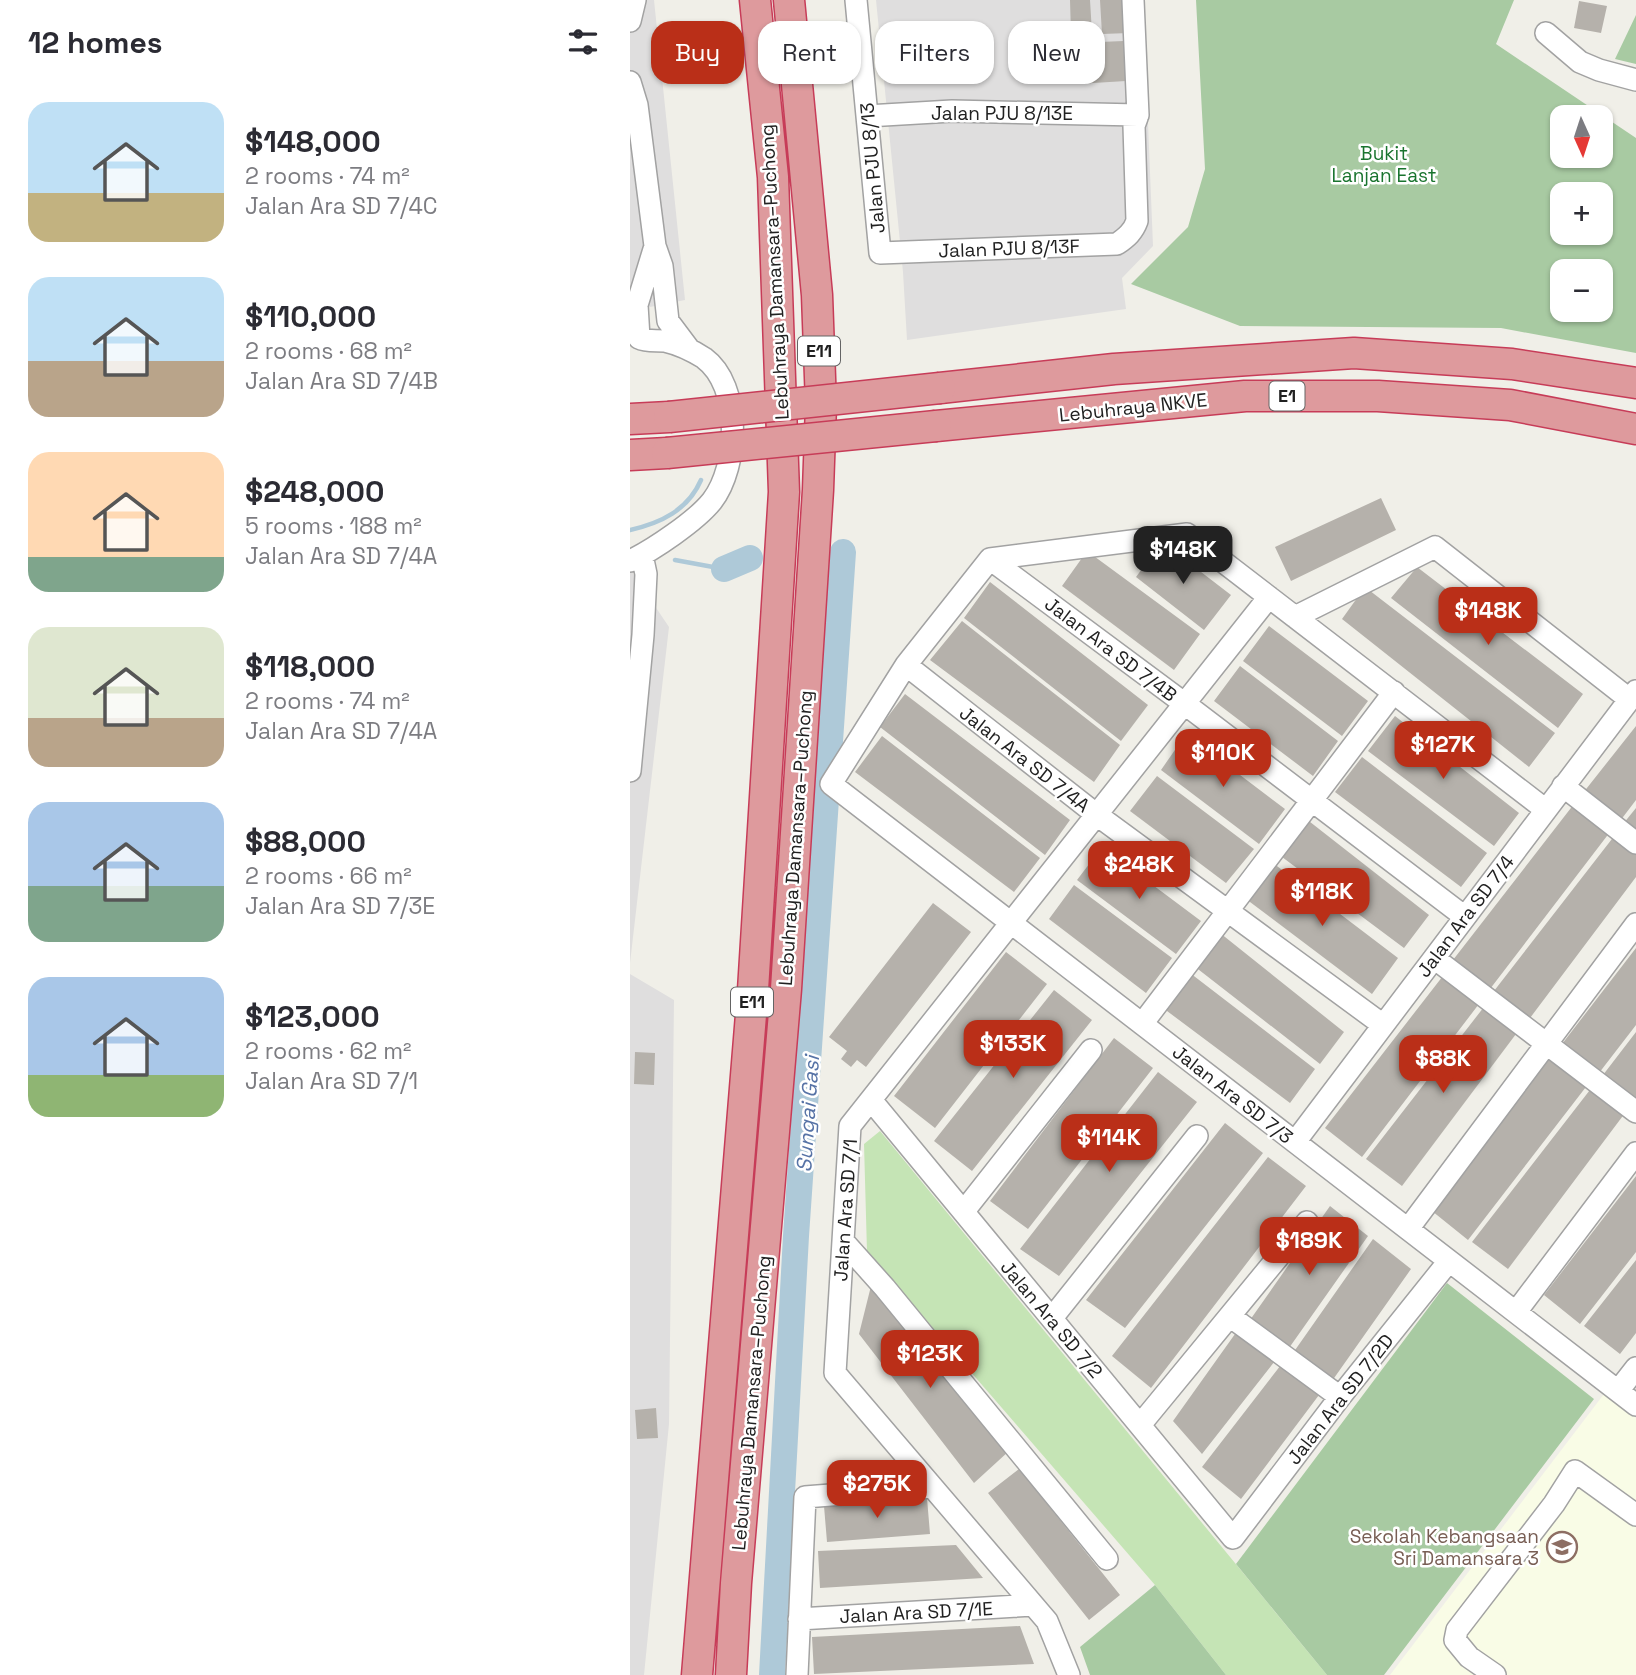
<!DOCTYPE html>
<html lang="en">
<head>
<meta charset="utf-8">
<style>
	:root { --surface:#fff; --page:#f2f2f3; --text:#2b2b33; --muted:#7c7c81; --accent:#ba2f18 }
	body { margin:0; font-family:"Space Grotesk",sans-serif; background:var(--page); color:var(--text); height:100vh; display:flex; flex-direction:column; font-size:26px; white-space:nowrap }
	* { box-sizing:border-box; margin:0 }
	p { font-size:23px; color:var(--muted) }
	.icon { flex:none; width:38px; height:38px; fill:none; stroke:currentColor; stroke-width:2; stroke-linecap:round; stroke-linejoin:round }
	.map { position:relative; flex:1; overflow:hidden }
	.side { display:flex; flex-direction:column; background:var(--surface); width:630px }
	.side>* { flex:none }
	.guide { position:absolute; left:21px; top:21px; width:665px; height:63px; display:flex; gap:14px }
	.needle { width:46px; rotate:177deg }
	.fabs { position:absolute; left:920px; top:105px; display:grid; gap:14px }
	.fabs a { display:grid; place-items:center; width:63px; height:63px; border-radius:14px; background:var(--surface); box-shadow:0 2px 5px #0004; font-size:35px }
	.price { position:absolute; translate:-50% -60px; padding:0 16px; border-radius:14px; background:var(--accent); color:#fff; font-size:23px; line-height:46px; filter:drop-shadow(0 2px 4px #0008) }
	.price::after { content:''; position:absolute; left:50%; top:42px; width:21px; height:16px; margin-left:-10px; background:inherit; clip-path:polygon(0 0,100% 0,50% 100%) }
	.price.current { background:#222; color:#fff }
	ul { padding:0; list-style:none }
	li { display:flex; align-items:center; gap:21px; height:175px; padding:0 28px }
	li span { display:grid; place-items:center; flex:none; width:196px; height:140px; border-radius:21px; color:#555 }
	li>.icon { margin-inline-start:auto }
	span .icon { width:84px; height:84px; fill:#fffc; stroke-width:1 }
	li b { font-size:30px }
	h2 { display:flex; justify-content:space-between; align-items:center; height:84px; padding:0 28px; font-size:30px }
	.chip { padding:0 24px; border-radius:21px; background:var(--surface); box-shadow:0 2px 5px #0004; font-size:24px; line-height:63px }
	.chip.current { background:var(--accent); color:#fff }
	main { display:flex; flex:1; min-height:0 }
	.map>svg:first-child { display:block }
	.residential { fill:#dfdede }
	.education { fill:#f9fce6 }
	.grass { fill:#c5e4b5 }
	.forest { fill:#a8caa2; fill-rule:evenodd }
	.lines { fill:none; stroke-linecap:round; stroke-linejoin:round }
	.stream { stroke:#aec9d8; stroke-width:4.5 }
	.river { stroke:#aec9d8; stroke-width:26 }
	.building { fill:#b5b1ab }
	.minor-casing { stroke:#a2a2a2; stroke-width:24 }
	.highway-casing { stroke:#c73c58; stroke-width:33 }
	.minor { stroke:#fff; stroke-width:21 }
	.highway { stroke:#de9a9d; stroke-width:30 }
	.highway-bridge-casing { stroke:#c73c58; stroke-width:33; stroke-linecap:butt }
	.highway-bridge { stroke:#de9a9d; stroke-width:30 }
	.labels { text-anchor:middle; stroke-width:5; stroke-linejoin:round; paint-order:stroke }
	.shield { fill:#fff; stroke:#646464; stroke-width:2 }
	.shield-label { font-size:18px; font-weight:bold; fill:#212121 }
	.street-label { font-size:19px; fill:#212121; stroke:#fff }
	.park-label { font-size:19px; fill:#19742e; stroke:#fff }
	.education-label { font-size:19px; fill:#785e54; stroke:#fff; text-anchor:end }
	.water-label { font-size:21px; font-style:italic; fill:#5773a6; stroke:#fff }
</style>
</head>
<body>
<main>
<section class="side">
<h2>12 homes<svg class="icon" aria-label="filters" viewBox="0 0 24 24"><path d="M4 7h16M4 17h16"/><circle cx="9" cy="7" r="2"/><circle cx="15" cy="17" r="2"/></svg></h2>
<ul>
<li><span style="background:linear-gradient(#bfe0f5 65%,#c2b280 0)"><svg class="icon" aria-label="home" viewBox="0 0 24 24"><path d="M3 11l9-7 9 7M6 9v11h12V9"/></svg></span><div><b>$148,000</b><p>2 rooms · 74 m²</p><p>Jalan Ara SD 7/4C</p></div></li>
<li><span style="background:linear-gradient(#bfe0f5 60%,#b9a48a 0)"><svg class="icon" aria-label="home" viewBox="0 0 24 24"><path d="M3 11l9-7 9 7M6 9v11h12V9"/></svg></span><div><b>$110,000</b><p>2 rooms · 68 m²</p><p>Jalan Ara SD 7/4B</p></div></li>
<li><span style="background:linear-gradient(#ffd9b3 75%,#7fa58c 0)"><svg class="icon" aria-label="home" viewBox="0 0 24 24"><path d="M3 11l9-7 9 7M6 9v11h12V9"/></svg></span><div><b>$248,000</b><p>5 rooms · 188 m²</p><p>Jalan Ara SD 7/4A</p></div></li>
<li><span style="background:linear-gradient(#dfe7d0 65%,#b9a48a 0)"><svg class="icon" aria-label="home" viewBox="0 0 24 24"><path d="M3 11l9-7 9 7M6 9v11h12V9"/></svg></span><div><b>$118,000</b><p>2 rooms · 74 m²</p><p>Jalan Ara SD 7/4A</p></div></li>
<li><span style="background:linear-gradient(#a9c7e8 60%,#7fa58c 0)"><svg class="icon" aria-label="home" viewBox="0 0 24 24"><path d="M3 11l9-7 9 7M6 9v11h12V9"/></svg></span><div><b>$88,000</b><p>2 rooms · 66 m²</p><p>Jalan Ara SD 7/3E</p></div></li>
<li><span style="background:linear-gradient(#a9c7e8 70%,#8fb573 0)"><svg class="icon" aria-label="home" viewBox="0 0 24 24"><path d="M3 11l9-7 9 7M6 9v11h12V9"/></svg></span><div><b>$123,000</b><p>2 rooms · 62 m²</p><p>Jalan Ara SD 7/1</p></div></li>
</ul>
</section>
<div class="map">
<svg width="1006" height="1675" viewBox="0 0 1006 1675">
	<rect width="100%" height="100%" fill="#f0efe8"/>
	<path class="residential" d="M0,0H24L55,300L0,311Z
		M246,0H513L523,246L492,278L496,309L277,340L273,272Z
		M0,569L39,627L0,963Z
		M0,974L44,1000L39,1424L14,1675H0Z"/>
	<path class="education" d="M974,1394L1006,1418V1675H760Z"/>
	<path class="grass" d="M250,1131L697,1675H596L525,1585L237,1252L234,1144Z"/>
	<path class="forest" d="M566,0H884L866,44L1006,138V353L871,328L610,326L501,284L558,227L575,169ZM971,117V156H933V117ZM971,194V233H933V194ZM971,271V310H933V271Z
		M1006,15V64L985,59Z
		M817,1283L964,1399L754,1675H697L606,1564Z
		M525,1585L596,1675H460L450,1647Z"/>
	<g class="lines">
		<path class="stream" d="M0,530C31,523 58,510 71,480
			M45,560L94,569"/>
		<path class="river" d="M94,569L120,558
			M142,1675L166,1236L213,552"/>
	</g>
	<path class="building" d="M440,0H460L462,33L441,34Z
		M470,0H498L499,33L472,34Z
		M949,1L977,6L971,33L944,28Z
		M494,41L496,81L447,84L445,43Z
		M751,498L766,530L661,581L645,547Z
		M532,542L601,595L574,630L506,577Z
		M457,551L570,634L544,670L432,586Z
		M787,567L953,694L928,728L761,598Z
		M360,582L518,705L491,741L334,618Z
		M735,587L925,733L899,767L712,619Z
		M332,621L490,745L464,782L300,660Z
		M639,626L738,701L712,736L613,661Z
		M610,666L708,741L683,776L584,701Z
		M275,694L440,820L415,855L250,727Z
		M765,716L889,813L864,846L738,751Z
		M1006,726V800L990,821L953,793Z
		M556,734L655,809L629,844L531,770Z
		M252,736L410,858L384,892L225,772Z
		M732,757L857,853L831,887L705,792Z
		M527,776L624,849L596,883L500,811Z
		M944,804L980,832L860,989L823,960Z
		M1006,808V833L993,824Z
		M675,818L799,915L774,948L648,854Z
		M985,835L1006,853V877L900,1018L864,991Z
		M472,847L571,921L546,954L447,880Z
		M643,863L768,958L742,994L616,899Z
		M444,885L542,958L516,993L419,919Z
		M303,903L341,932L236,1067L227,1060L221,1067L211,1059L217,1051L199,1037Z
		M590,933L714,1032L690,1064L564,966Z
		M1006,948V1025L969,1073L932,1044Z
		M376,952L417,984L305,1128L264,1096Z
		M816,972L852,1000L732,1157L695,1128Z
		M560,973L685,1069L660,1103L533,1008Z
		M424,990L462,1020L342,1171L304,1141Z
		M857,1003L889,1030L772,1186L736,1159Z
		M1006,1032V1100L973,1075Z
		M484,1038L523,1068L398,1229L360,1201Z
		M5,1052L25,1053L24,1085L4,1084Z
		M922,1055L959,1083L838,1240L802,1211Z
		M528,1072L567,1102L429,1276L390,1249Z
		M963,1086L995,1113L878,1269L842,1242Z
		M595,1123L633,1153L495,1328L456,1300Z
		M638,1157L676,1186L521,1388L482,1356Z
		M1006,1176V1252L950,1324L914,1295Z
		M700,1206L738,1236L659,1348L620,1320Z
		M743,1239L781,1269L702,1381L663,1353Z
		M1006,1260V1333L990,1354L954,1326Z
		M241,1286L379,1451L344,1483L229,1334Z
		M610,1327L648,1357L572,1454L543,1421Z
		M654,1361L692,1391L611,1499L572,1467Z
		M26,1408L28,1438L7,1439L5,1410Z
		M389,1469L490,1595L459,1620L358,1493Z
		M297,1498L300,1534L197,1542L194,1506Z
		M326,1545L353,1578L190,1588L188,1551Z
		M390,1626L404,1664L184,1674L182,1637Z"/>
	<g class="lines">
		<g class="minor-casing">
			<path id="minor" d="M226,0L250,253L487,244C497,237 503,232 507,221L504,126L508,115L503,0
				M0,21L5,0
				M916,33L950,62L969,70L1006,80
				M0,82L7,105L25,246L32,266L38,321L59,349
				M237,116L322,111L508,115
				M360,559L555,704L835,917
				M0,561C23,550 66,521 82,501C109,466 112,386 74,358C63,351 48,344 35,341C26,340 17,342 9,338L7,305L25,246
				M665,617L805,547L999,699
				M276,665L467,815L753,1025
				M0,771L13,635L16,574L12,555
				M933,786L1006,843
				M916,810L557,534L360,559L276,665L201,784L1006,1405
				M804,958L1006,1112
				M512,1024L764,692
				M241,1100L603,1538L710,1397L819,1261
				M665,1142L1006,691
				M334,1211L461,1050
				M778,1229L1006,924
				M213,1241L255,1288L477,1559
				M886,1312L1006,1153
				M601,1317L710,1397
				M422,1318L567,1136
				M988,1391L1006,1368
				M510,1425L677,1222
				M169,1619L403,1605
				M167,1675L175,1497L302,1487
				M439,1675L417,1621L205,1373L220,1126L639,597
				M865,1675L839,1657L825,1640L827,1630L924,1504L945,1471L1006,1515"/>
		</g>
		<g class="highway-casing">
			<path id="highway" d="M310,388L484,369L724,353L882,364L1006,383
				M0,419L39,417
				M306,426L615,396H748L880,405L1006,429
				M0,455L37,453
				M67,1675L123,990L154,492L143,177L125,0
				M101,1675L106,1583L156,989L188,490L191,405L187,295L159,0"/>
		</g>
		<use href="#minor" class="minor"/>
		<use href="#highway" class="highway"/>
		<g class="highway-bridge-casing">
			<path id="highway-bridge" d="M39,417L310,388
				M37,453L306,426"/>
		</g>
		<use href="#highway-bridge" class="highway-bridge"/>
	</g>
	<defs>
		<g id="school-ring" transform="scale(1.575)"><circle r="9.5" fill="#fff" stroke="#8d6e63" stroke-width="1.5"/><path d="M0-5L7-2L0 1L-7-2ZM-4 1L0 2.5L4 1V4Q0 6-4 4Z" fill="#8d6e63"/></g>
	</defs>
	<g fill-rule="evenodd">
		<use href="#school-ring" x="932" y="1547"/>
	</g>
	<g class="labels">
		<g class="shield">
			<rect x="168" y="336.5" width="42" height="29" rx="5"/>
			<rect x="639.5" y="381.5" width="35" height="29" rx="5"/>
			<rect x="101" y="987.5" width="42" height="29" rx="5"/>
		</g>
		<g class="shield-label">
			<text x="189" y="357">E11</text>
			<text x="657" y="402">E1</text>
			<text x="122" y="1008">E11</text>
		</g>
		<g class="street-label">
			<text x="372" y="120">Jalan PJU 8/13E</text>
			<text transform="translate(242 168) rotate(-95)" y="7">Jalan PJU 8/13</text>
			<text transform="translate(379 248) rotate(-2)" y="7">Jalan PJU 8/13F</text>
			<text transform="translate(144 272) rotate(-93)" y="7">Lebuhraya Damansara–Puchong</text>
			<text transform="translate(503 407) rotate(-6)" y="7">Lebuhraya NKVE</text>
			<text transform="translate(481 649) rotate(37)" y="7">Jalan Ara SD 7/4B</text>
			<text transform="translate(395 759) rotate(38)" y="7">Jalan Ara SD 7/4A</text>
			<text transform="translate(165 838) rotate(-86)" y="7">Lebuhraya Damansara–Puchong</text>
			<text transform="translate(835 916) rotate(-53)" y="7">Jalan Ara SD 7/4</text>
			<text transform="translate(603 1094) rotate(38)" y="7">Jalan Ara SD 7/3</text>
			<text transform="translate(215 1210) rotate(-86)" y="7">Jalan Ara SD 7/1</text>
			<text transform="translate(422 1319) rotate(50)" y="7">Jalan Ara SD 7/2</text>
			<text transform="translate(710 1399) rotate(-52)" y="7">Jalan Ara SD 7/2D</text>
			<text transform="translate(121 1403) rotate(-85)" y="7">Lebuhraya Damansara–Puchong</text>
			<text transform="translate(286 1612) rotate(-3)" y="7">Jalan Ara SD 7/1E</text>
		</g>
		<g class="park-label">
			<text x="754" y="160">Bukit<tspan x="754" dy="22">Lanjan East</tspan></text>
		</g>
		<g class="education-label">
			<text x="909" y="1543">Sekolah Kebangsaan<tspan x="909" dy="22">Sri Damansara 3</tspan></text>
		</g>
		<g class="water-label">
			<text transform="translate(178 1114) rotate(-86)" y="7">Sungai Gasi</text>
		</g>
	</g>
</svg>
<div class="fabs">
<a><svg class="needle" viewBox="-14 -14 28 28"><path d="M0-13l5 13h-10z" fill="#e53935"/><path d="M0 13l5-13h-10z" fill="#7c7c81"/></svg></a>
<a>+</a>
<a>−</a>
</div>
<b class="price current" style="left:553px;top:586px">$148K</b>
<b class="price" style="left:858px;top:647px">$148K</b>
<b class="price" style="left:813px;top:781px">$127K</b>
<b class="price" style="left:593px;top:789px">$110K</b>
<b class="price" style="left:509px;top:901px">$248K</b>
<b class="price" style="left:692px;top:928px">$118K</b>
<b class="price" style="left:383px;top:1080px">$133K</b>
<b class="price" style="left:813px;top:1095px">$88K</b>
<b class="price" style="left:479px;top:1174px">$114K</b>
<b class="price" style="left:679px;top:1277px">$189K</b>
<b class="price" style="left:300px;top:1390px">$123K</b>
<b class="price" style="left:247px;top:1520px">$275K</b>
<div class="guide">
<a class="chip current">Buy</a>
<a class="chip">Rent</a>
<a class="chip">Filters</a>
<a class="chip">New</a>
</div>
</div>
</main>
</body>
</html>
